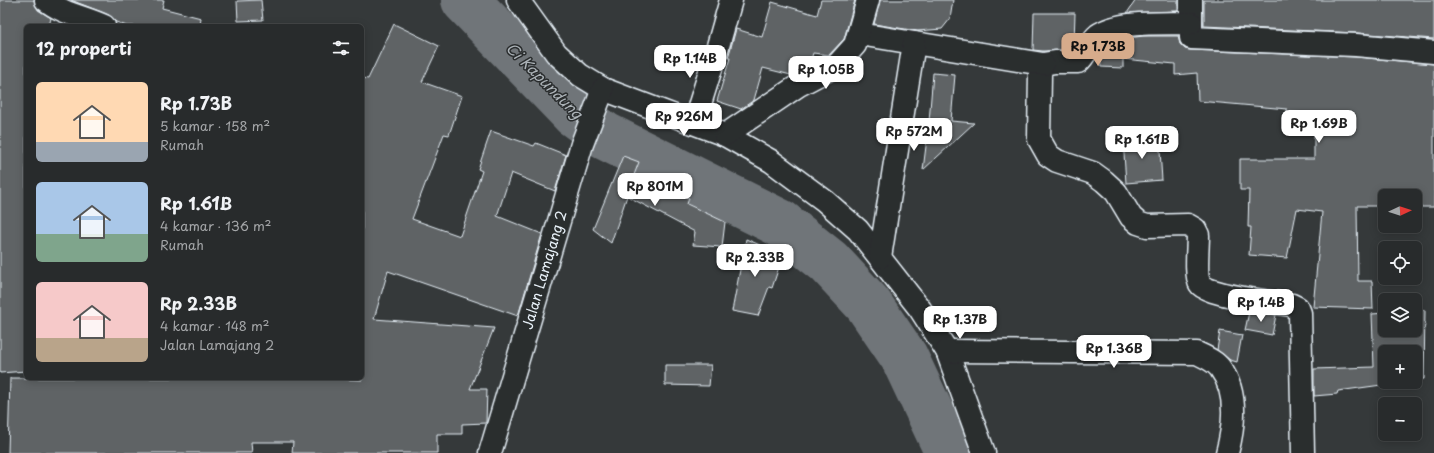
<!DOCTYPE html>
<html lang="id">
<head>
<meta charset="utf-8">
<style>
	:root { --surface:#282b2c; --page:#303334; --text:#f1f3f6; --muted:#a5a7a9; --line:#444748; --accent:#d6ab8b }
	body { margin:0; font-family:"Playpen Sans",sans-serif; background:var(--page); color:var(--text); height:100vh; display:flex; flex-direction:column; font-size:15px; white-space:nowrap }
	* { box-sizing:border-box; margin:0 }
	p { font-size:13px; color:var(--muted) }
	.icon { flex:none; width:22px; height:22px; fill:none; stroke:currentColor; stroke-width:2; stroke-linecap:round; stroke-linejoin:round }
	.map { position:relative; flex:1; overflow:hidden }
	.side { position:absolute; left:24px; top:24px; width:340px; height:356px; display:flex; flex-direction:column; background:var(--surface); border-radius:6px; box-shadow:0 2px 10px #0003,0 0 0 1px var(--line) }
	.side>* { flex:none }
	.needle { width:26px; rotate:86deg }
	.fabs { position:absolute; left:1378px; top:189px; display:grid; gap:8px }
	.fabs a { display:grid; place-items:center; width:44px; height:44px; border-radius:6px; background:var(--surface); box-shadow:0 2px 10px #0003,0 0 0 1px var(--line); font-size:20px }
	.price { position:absolute; translate:-50% -34px; padding:0 9px; border-radius:8px; background:#fff; color:#222; font-size:13px; line-height:26px; filter:drop-shadow(0 1px 2px #0008) }
	.price::after { content:''; position:absolute; left:50%; top:24px; width:12px; height:9px; margin-left:-6px; background:inherit; clip-path:polygon(0 0,100% 0,50% 100%) }
	.price.on { background:var(--accent); color:#111 }
	ul { padding:0; list-style:none }
	li { display:flex; align-items:center; gap:12px; height:100px; padding:0 12px }
	li span { display:grid; place-items:center; flex:none; width:112px; height:80px; border-radius:6px; color:#555 }
	li>.icon { margin-inline-start:auto }
	span .icon { width:48px; height:48px; fill:#fffc; stroke-width:1 }
	li b { font-size:17px }
	h2 { display:flex; justify-content:space-between; align-items:center; height:48px; padding:0 12px; font-size:17px }
	.map>svg:first-child { display:block }
	.lines { fill:none; stroke-linecap:round; stroke-linejoin:round }
	.river { stroke:#707579; stroke-width:48 }
	.building { fill:#5f6365; stroke:#e8f1f8 }
	.minor-casing { stroke:#e8f1f8; stroke-width:25 }
	.minor { stroke:#2a2d2e; stroke-width:22 }
	.labels { text-anchor:middle; stroke-width:3; stroke-linejoin:round; paint-order:stroke }
	.street-label { font-size:14px; fill:#e8f1f8; stroke:#2a2d2e }
	.water-label { font-size:15px; font-style:italic; fill:#acb3b8; stroke:#2a2d2e }
</style>
</head>
<body>
<div class="map">
<svg width="1434" height="453" viewBox="0 0 1434 453">
	<rect width="100%" height="100%" fill="#35393a"/>
	<filter id="ink" filterUnits="userSpaceOnUse"><feTurbulence type="fractalNoise" baseFrequency=".025" numOctaves="2"/><feDisplacementMap in="SourceGraphic" scale="8" xChannelSelector="R" yChannelSelector="G"/><feConvolveMatrix kernelMatrix="1 2 1 2 8 2 1 2 1" color-interpolation-filters="sRGB"/></filter>
	<g filter="url(#ink)">
		<g class="lines">
			<path class="river" d="M465,0L575,114L605,136L780,223L829,262L868,304L904,357L949,453"/>
		</g>
		<path class="building" d="M0,0H34L38,10L51,18L49,26H26V371L0,373Z
			M71,0H164L162,8L201,18L200,26H127L116,22L109,15Z
			M261,0L263,20L238,21L237,1Z
			M821,0H855L844,39L829,55L813,53L809,66L791,75L763,68L754,100L741,109L717,101L730,58H728L736,29L762,37L772,2L817,15Z
			M880,0H953L950,19L942,29L917,31L874,24Z
			M1136,0H1178V11L1127,13Z
			M1204,0H1434V39L1357,33L1204,26Z
			M1034,13H1075L1074,44L1066,50L1043,51L1033,50Z
			M394,24L439,46L422,82L462,96L449,135L444,134L412,219L460,236L482,171L478,169L491,131L534,146L536,143L566,155L555,191L511,173L497,216L542,234L518,316L388,271L374,319L494,328L470,389H487L486,423L462,424V434H437V453H292L293,442H251L252,453H8L10,378H289L362,380V78L368,79Z
			M1143,36H1178L1180,44L1185,49L1190,50L1355,57L1434,64V207H1415V196H1385V206H1357L1358,281H1372L1373,309L1313,307L1322,212L1297,209L1287,258L1249,255L1251,227H1248L1249,190H1240V159H1314V113L1287,112V109L1198,101L1197,73L1175,75V64L1123,59V68L1101,67L1100,52L1105,45L1121,39Z
			M933,73L955,75L951,121L974,123L923,170L929,122Z
			M1159,136L1162,180L1126,183L1123,139Z
			M623,156L639,162L634,175L644,179L645,178L689,198L687,204L725,222L722,247L693,245L695,232L627,196L611,243L593,229Z
			M746,239L783,255L772,288L769,287L758,316L732,311Z
			M1415,310H1425L1424,379L1415,380V352H1385V382H1403L1338,391L1337,394L1314,396V369L1374,367L1372,314L1385,313V330H1415Z
			M1249,312L1276,315L1272,335L1245,330Z
			M1220,331L1242,335L1237,362L1230,360L1217,350Z
			M665,365H711L709,386L665,385Z"/>
		<g class="lines">
			<g class="minor-casing">
				<g id="minor">
					<path d="M46,0C63,14 85,17 104,26"/>
					<path d="M518,0L556,53L580,75L603,89L725,135L771,161L825,201L858,230L920,309L947,351L984,453"/>
					<path d="M1191,0V38L1356,45L1434,52"/>
					<path d="M1191,23C1165,24 1119,20 1098,35C1089,42 1087,55 1078,62H1055L1043,64L1040,73L1039,139L1048,155L1057,161L1093,173L1104,181L1116,192L1131,217L1138,223L1147,226L1188,225L1195,229L1198,235C1198,246 1195,276 1200,284C1206,295 1277,303 1292,305L1298,308L1300,313L1303,453"/>
					<path d="M859,34L1043,64"/>
					<path d="M694,123L718,46L731,0"/>
					<path d="M725,135L799,85L837,65L855,45L868,0"/>
					<path d="M880,257L914,43"/>
					<path d="M947,351L1197,353C1205,357 1215,361 1220,368C1238,392 1234,427 1227,453"/>
					<path id="s1" d="M490,453L582,144L603,89"/>
				</g>
			</g>
			<use href="#minor" class="minor"/>
		</g>
	</g>
	<g class="labels">
		<g class="street-label">
			<text dy="5" stroke="none"><textPath href="#s1" startOffset="191">Jalan Lamajang 2</textPath></text>
		</g>
		<g class="water-label">
			<text transform="translate(544 81) rotate(45)" y="5">Ci Kapundung</text>
		</g>
	</g>
</svg>
<div class="fabs">
<a><svg class="needle" viewBox="-14 -14 28 28"><path d="M0-13l5 13h-10z" fill="#e53935"/><path d="M0 13l5-13h-10z" fill="#a5a7a9"/></svg></a>
<a><svg class="icon" aria-label="locate" viewBox="0 0 24 24"><circle cx="12" cy="12" r="6"/><path d="M12 2v4M12 18v4M2 12h4M18 12h4"/></svg></a>
<a><svg class="icon" aria-label="layers" viewBox="0 0 24 24"><path d="M12 4l9 5-9 5-9-5zM3 14l9 5 9-5"/></svg></a>
<a>+</a>
<a>−</a>
</div>
<b class="price on" style="left:1098px;top:67px">Rp 1.73B</b>
<b class="price" style="left:690px;top:79px">Rp 1.14B</b>
<b class="price" style="left:826px;top:90px">Rp 1.05B</b>
<b class="price" style="left:684px;top:137px">Rp 926M</b>
<b class="price" style="left:1319px;top:144px">Rp 1.69B</b>
<b class="price" style="left:914px;top:152px">Rp 572M</b>
<b class="price" style="left:1142px;top:160px">Rp 1.61B</b>
<b class="price" style="left:655px;top:207px">Rp 801M</b>
<b class="price" style="left:755px;top:278px">Rp 2.33B</b>
<b class="price" style="left:1261px;top:323px">Rp 1.4B</b>
<b class="price" style="left:960px;top:340px">Rp 1.37B</b>
<b class="price" style="left:1114px;top:369px">Rp 1.36B</b>
<section class="side">
<h2>12 properti<svg class="icon" aria-label="filters" viewBox="0 0 24 24"><path d="M4 7h16M4 17h16"/><circle cx="9" cy="7" r="2"/><circle cx="15" cy="17" r="2"/></svg></h2>
<ul>
<li><span style="background:linear-gradient(#ffd9b3 75%,#9aa5b1 0)"><svg class="icon" aria-label="home" viewBox="0 0 24 24"><path d="M3 11l9-7 9 7M6 9v11h12V9"/></svg></span><div><b>Rp 1.73B</b><p>5 kamar · 158 m²</p><p>Rumah</p></div></li>
<li><span style="background:linear-gradient(#a9c7e8 65%,#7fa58c 0)"><svg class="icon" aria-label="home" viewBox="0 0 24 24"><path d="M3 11l9-7 9 7M6 9v11h12V9"/></svg></span><div><b>Rp 1.61B</b><p>4 kamar · 136 m²</p><p>Rumah</p></div></li>
<li><span style="background:linear-gradient(#f6c9c9 70%,#b9a48a 0)"><svg class="icon" aria-label="home" viewBox="0 0 24 24"><path d="M3 11l9-7 9 7M6 9v11h12V9"/></svg></span><div><b>Rp 2.33B</b><p>4 kamar · 148 m²</p><p>Jalan Lamajang 2</p></div></li>
</ul>
</section>
</div>
</body>
</html>
